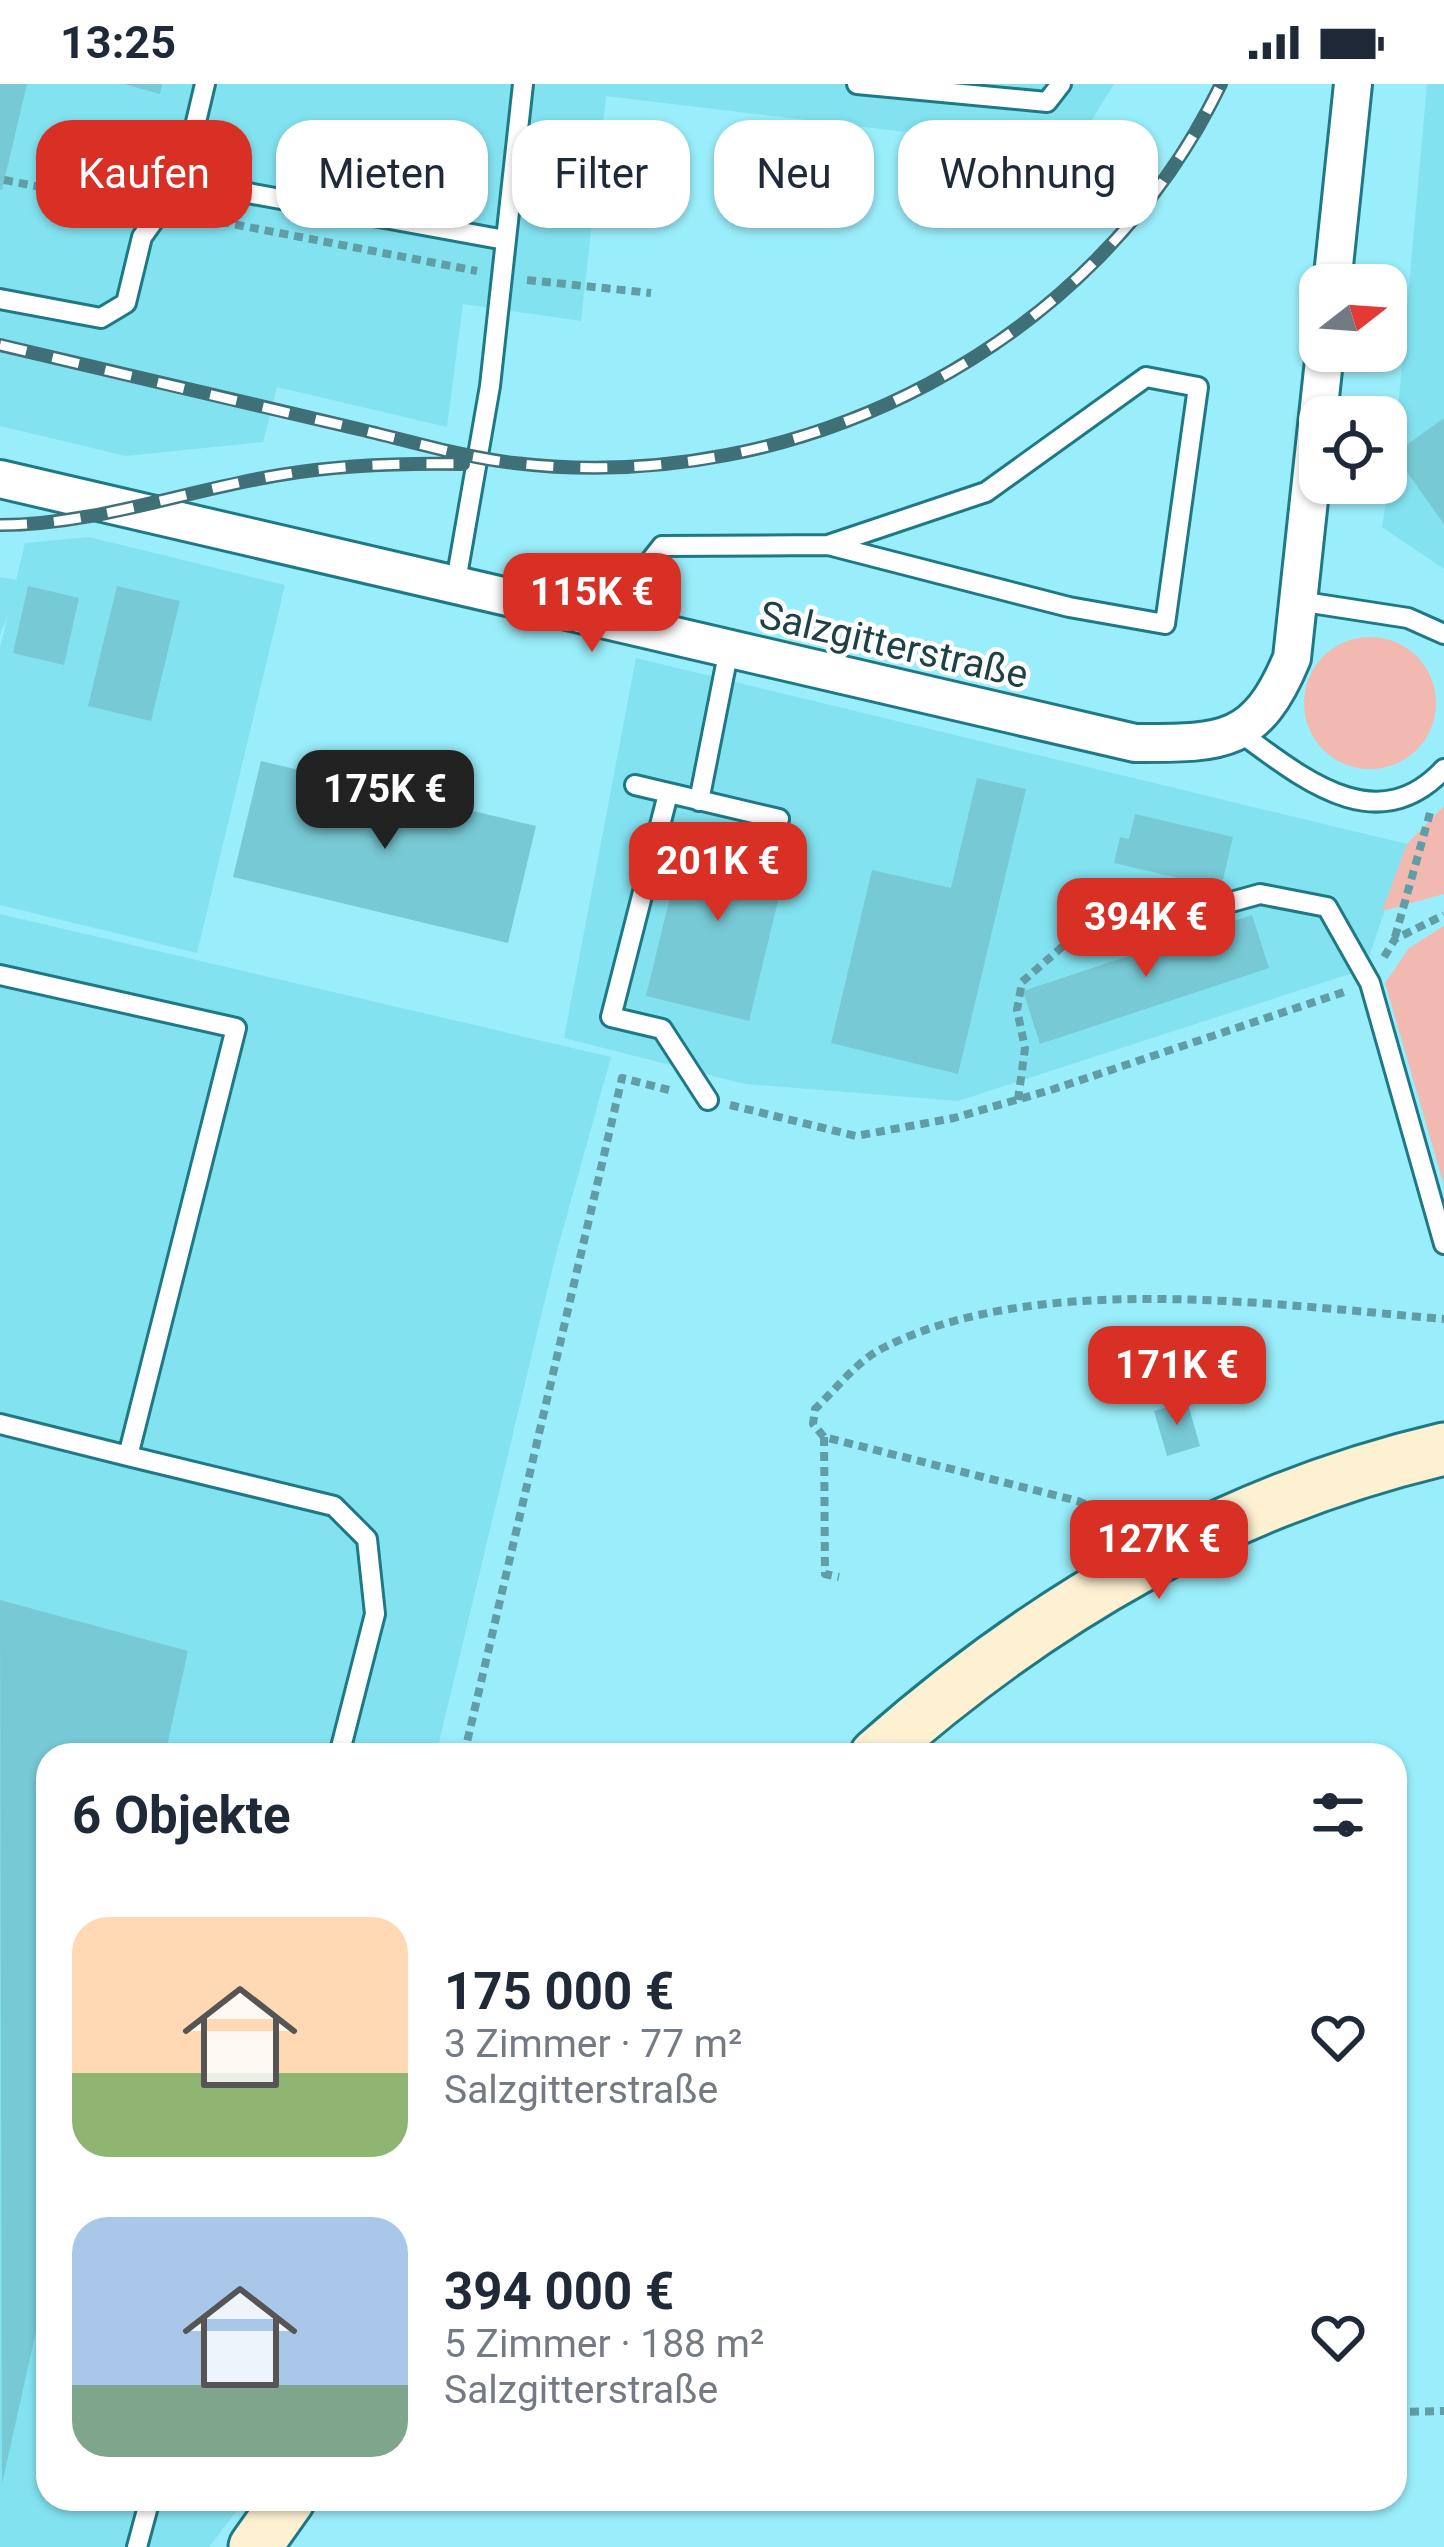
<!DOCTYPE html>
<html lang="de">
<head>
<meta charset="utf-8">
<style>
	:root { --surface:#fff; --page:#f6f6f7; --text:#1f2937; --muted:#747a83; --accent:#d93025 }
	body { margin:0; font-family:Roboto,sans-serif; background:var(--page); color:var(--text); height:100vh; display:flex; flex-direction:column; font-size:45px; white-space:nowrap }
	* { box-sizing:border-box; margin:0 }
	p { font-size:39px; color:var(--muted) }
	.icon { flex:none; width:66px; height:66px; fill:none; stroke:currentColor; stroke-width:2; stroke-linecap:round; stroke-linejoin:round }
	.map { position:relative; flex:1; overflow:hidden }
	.details { position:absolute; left:36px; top:1659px; width:1371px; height:768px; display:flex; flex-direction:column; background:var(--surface); border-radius:36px; box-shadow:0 3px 9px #0004 }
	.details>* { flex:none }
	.hud { position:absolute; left:36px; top:36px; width:1374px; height:108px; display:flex; gap:24px }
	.needle { width:78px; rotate:73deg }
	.fabs { position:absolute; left:1299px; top:180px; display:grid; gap:24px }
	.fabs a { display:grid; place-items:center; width:108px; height:108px; border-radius:24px; background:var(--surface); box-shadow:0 3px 9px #0004; font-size:60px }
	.price { position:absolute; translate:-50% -102px; padding:0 27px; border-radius:24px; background:var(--accent); color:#fff; font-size:39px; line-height:78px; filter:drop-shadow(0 3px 6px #0008) }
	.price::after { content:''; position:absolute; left:50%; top:72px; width:36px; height:27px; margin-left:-18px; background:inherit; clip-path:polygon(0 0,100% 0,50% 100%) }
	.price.current { background:#222; color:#fff }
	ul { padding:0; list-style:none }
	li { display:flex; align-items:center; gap:36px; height:300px; padding:0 36px }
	li span { display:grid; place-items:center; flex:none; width:336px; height:240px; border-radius:36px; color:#555 }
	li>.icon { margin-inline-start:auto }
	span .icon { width:144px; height:144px; fill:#fffc; stroke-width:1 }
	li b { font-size:51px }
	h2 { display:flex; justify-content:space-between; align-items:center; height:144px; padding:0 36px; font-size:51px }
	.tag { padding:0 42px; border-radius:36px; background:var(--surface); box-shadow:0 3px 9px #0004; font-size:42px; line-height:108px }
	.tag.current { background:var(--accent); color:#fff }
	.status { display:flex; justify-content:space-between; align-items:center; height:84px; padding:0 60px; background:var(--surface); direction:ltr }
	.status svg { height:33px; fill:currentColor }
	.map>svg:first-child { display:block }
	.built { fill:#83e2f0 }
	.green { fill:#f2b9b1 }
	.building { fill:#77c9d5 }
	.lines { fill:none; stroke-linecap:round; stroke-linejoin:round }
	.lane-casing { stroke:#1e7984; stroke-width:24 }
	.street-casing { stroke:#1e7984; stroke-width:42 }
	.secondary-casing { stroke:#1e7984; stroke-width:57 }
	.path { stroke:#619da7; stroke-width:8; stroke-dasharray:9 6; stroke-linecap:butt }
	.lane { stroke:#fff; stroke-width:18 }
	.street { stroke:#fff; stroke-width:36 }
	.secondary { stroke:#fdf1d2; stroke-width:51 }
	.rail-casing { stroke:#407077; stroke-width:14 }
	.rail { stroke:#fefefe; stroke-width:9; stroke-dasharray:27; stroke-linecap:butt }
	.labels { text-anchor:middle; stroke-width:9; stroke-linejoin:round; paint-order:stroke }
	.street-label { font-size:39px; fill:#1e4146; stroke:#fefefe }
</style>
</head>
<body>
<div class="status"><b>13:25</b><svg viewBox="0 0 49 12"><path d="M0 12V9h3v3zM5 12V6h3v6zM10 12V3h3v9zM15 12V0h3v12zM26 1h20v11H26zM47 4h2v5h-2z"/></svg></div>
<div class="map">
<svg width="1444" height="2463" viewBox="0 0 1444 2463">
	<rect width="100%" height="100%" fill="#9aedfa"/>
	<path class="built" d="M0,0H1114L1072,68L606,12L581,237L463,220L447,343L277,303L263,358L126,372L0,342Z
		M1427,0H1444V485L1382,443L1394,370Z
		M89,453L285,501L197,869L0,821V563L8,531L0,551V493L16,496L25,459Z
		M636,574L1407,760L1365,885L958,1017L745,1000L564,954Z
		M0,830L611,973L555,1174L436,1671H48V2415H246L209,2463H0Z"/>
	<path class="green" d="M1304 619a66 66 0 1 1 132 0a66 66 0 1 1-132 0Z
		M1444,722V810L1382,827L1407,760Z
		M1444,842V1101L1385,899L1409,864Z"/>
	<path class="building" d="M0,0H27L2,106H0Z
		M124,0H162L160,10Z
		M1444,334V440L1394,370Z
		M28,502L79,514L64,581L13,569Z
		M117,502L180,517L151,637L88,622Z
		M261,677L536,742L508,859L233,793Z
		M977,694L1026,705L958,990L831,959L872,786L951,804Z
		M1135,730L1233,753L1221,804L1114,779L1120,753L1129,755Z
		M687,743L790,767L749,937L646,912Z
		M1252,831L1269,884L1040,960L1023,907Z
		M1187,1317L1200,1362L1167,1372L1154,1327Z
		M0,1516L188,1567L165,1671H48V2193L2,2400Z"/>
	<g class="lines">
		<g class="lane-casing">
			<path id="lane" d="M857,0L1047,18L1061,0
				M182,97L505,156
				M0,215L101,234L126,219L142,153L182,97L205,0
				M455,503L490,302L523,0
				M1298,517L1408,534L1444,550
				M617,540L636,495L662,462L828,461L1069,523L1165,540L1198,303L1146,293L986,408L828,461
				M1239,648C1300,692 1376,758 1444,685
				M635,701L779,735
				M668,710L611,933L662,945L708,1016
				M699,717L729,565
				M1118,812L1188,830L1260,810L1327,823L1370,899L1444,1160
				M0,891L236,944L128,1372L0,1340
				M128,1372L334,1422L367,1455L375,1530L339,1671
				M137,2463L150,2415"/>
		</g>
		<g class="street-casing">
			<path id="street" d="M1332,201L1353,0
				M0,395L1135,659C1222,659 1256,661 1292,574L1325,267"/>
		</g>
		<g class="secondary-casing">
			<path id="secondary" d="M876,1671C1042,1524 1227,1416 1444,1365
				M255,2463L289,2415"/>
		</g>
		<path class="path" d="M4,96L135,121
			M191,132L477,187
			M527,196L651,209
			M1395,853L1430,729
			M1384,873L1395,855L1444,831
			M1018,1016L1025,964L1017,926L1022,898L1102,828
			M730,1021L856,1052L954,1034L1054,1005L1344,908
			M824,1353L825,1490L839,1493
			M1126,1439L1078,1417L824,1353L813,1340L815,1325C835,1306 858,1276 883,1264C1037,1186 1277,1221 1444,1235
			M464,1671L622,994L669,1006
			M1395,2328L1444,2327"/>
		<use href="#lane" class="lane"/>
		<use href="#street" class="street"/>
		<use href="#secondary" class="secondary"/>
		<g class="rail-casing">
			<path id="rail" d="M0,261C118,289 236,317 354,344C407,356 461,373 514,379C800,413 1095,262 1221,0
				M0,441C96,441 186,406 280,391C340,381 402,379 463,380"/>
		</g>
		<use href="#rail" class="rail"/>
	</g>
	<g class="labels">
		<g class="street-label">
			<text transform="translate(894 560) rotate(13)" y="14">Salzgitterstraße</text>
		</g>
	</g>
</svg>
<div class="fabs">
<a><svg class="needle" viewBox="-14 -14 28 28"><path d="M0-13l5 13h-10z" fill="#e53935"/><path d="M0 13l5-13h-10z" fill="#747a83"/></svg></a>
<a><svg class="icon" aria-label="locate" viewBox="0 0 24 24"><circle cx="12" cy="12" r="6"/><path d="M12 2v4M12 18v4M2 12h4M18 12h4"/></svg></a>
</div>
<b class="price" style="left:592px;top:571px">115K €</b>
<b class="price current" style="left:385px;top:768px">175K €</b>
<b class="price" style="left:718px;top:840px">201K €</b>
<b class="price" style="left:1146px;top:896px">394K €</b>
<b class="price" style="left:1177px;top:1344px">171K €</b>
<b class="price" style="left:1159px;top:1518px">127K €</b>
<div class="hud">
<a class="tag current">Kaufen</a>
<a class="tag">Mieten</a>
<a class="tag">Filter</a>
<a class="tag">Neu</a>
<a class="tag">Wohnung</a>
</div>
<section class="details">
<h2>6 Objekte<svg class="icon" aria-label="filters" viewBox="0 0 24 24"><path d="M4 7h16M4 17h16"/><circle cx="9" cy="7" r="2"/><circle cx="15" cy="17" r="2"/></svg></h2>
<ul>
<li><span style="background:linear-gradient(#ffd9b3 65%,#8fb573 0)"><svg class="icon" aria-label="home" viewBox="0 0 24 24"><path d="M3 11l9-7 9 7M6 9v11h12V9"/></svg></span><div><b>175 000 €</b><p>3 Zimmer · 77 m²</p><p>Salzgitterstraße</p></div><svg class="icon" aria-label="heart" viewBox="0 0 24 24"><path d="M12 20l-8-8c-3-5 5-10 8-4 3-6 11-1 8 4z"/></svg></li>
<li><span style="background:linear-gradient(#a9c7e8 70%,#7fa58c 0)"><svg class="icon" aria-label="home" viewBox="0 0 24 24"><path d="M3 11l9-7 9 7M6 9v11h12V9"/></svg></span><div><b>394 000 €</b><p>5 Zimmer · 188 m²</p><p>Salzgitterstraße</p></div><svg class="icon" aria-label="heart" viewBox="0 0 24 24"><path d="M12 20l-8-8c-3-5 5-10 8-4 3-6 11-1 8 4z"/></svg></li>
</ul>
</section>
</div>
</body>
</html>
